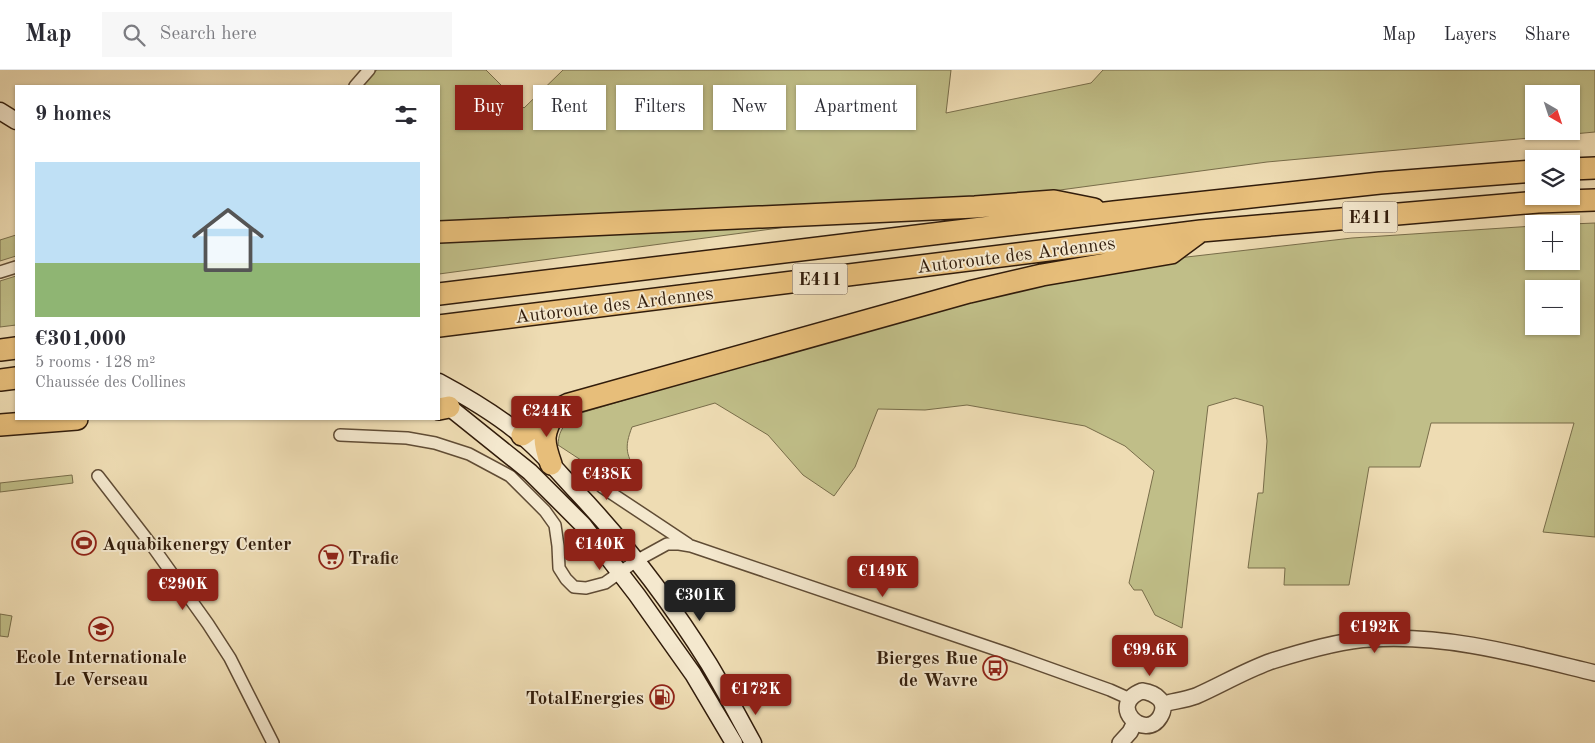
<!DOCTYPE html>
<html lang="en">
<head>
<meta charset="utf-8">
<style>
	:root { --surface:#fff; --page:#f7f7f7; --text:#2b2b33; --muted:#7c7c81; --line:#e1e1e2; --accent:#8f2418 }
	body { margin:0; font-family:"Old Standard TT",serif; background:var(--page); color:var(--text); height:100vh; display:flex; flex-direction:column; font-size:19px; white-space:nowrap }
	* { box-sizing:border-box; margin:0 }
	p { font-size:16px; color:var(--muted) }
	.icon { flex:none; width:28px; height:28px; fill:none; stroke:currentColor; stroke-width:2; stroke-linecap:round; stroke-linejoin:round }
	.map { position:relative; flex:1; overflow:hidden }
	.details { position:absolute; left:15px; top:15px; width:425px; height:335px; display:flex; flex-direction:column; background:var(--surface); border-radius:0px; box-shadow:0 1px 4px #0004 }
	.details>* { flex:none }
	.hud { position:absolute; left:455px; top:15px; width:475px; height:45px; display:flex; gap:10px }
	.needle { width:32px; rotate:141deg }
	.controls { position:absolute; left:1525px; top:15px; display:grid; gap:10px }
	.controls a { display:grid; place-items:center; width:55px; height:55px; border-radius:0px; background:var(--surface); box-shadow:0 1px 4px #0004; font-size:25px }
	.price { position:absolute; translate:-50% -42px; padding:0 11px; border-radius:5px; background:var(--accent); color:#fff; font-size:16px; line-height:32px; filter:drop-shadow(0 1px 2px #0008) }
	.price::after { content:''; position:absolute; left:50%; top:30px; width:15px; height:11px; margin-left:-8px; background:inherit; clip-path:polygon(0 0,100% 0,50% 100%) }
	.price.current { background:#222; color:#fff }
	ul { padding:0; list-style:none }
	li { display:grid; align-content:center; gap:10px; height:265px; padding:0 20px }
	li+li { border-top:1px solid var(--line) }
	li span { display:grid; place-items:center; height:155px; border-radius:0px; color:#555 }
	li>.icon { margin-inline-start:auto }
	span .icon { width:90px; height:90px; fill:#fffc; stroke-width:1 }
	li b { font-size:21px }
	h2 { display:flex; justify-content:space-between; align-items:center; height:60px; padding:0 20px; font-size:21px }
	.pill { padding:0 18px; border-radius:0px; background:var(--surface); box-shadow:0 1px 4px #0004; font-size:18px; line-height:45px }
	.pill.current { background:var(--accent); color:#fff }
	header { display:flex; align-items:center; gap:30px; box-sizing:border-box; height:70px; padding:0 25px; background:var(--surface); border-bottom:1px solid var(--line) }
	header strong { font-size:24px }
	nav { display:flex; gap:28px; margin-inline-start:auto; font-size:18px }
	.search { width:350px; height:45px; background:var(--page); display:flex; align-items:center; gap:12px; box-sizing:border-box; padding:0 18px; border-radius:0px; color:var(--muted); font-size:19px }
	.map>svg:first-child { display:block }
	.green { fill:#c0be88; stroke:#786d4a; fill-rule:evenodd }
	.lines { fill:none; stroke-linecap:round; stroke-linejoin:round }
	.minor-casing { stroke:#604c35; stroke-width:14 }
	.tertiary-casing { stroke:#604c35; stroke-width:18 }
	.secondary-casing { stroke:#311c0b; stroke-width:19 }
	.motorway-casing { stroke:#311c0b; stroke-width:24 }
	.minor { stroke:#f4e8ce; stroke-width:11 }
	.tertiary { stroke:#f4e8ce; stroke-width:15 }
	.secondary { stroke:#f4e8ce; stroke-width:16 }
	.motorway { stroke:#e7be7a; stroke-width:21 }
	.labels { text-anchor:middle; stroke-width:4; stroke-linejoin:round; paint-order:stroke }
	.shield { fill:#f4e8ce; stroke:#6c5946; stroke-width:1 }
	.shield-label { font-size:18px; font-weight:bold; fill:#311c0b }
	.street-label { font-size:19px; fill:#311c0b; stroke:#f4e8ce }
	.poi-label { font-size:19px; font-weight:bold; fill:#311c0b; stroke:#f4e8ce; text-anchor:start }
</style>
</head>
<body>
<header>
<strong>Map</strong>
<div class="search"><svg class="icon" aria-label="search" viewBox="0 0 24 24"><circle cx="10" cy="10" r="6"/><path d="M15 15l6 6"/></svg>Search here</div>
<nav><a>Map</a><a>Layers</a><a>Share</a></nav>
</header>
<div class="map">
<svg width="1595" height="673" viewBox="0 0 1595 673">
	<rect width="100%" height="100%" fill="#eedcb3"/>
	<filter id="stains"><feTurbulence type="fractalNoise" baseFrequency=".004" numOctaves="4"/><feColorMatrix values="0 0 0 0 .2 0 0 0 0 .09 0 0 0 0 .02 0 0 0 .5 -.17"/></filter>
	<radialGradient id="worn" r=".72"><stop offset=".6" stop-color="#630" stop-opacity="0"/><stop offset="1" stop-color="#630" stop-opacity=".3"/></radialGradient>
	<path class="green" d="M377,0H486L524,38L563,0H951L946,43L1091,13L1103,0H1595V62L1267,92L439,204V16H362ZM1534,24H1571V61H1534Z
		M1595,153V467L1543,462L1574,353H1431L1420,397H1369L1349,515H1284L1285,498H1248L1258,423H1263L1267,371L1263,336L1235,328L1208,336L1182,558L1155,545L1142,520H1134L1129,513L1154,401L1125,376L1085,356L967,335L925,340L878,339L855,397L834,426L803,405L768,365L715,333L632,357C624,378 626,385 638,404L616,413L558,375C559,356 567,353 581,343L912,245L1126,194L1352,168L1534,156V191H1571V154ZM1534,219H1571V256H1534Z
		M16,165V186L0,191V170Z
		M16,206V255L0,257V211Z
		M72,405L73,413L0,422V413Z
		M0,544L12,546L8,567L0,566Z"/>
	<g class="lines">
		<g class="minor-casing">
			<path id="minor" d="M355,16L369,0
				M0,202L16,197
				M340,365L407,368L435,373L469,384L510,406L545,441L555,455L558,476L559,498L566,509L574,517L586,518L605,513L636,491L667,474H679L691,476L1012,585L1110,620L1130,629
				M98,406L153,477L208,554L230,588L273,673
				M602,417L688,474"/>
		</g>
		<g class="tertiary-casing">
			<path id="tertiary" d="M1142,621C1156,623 1169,632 1160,647C1145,672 1106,635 1142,621Z
				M1163,634C1174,631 1185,630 1196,626C1221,615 1246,600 1272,591C1301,582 1341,570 1371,569C1448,564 1521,585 1595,603
				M1120,673L1130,662L1135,652"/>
		</g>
		<g class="secondary-casing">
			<path id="secondary" d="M0,41L16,51
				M439,312C467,327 497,345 521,365C542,382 559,403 577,422C626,474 671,533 709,594C724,619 738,646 753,673
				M439,327L449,337L530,402L583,455L637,525L693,604L734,673"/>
		</g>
		<g class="motorway-casing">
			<path id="motorway" d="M1571,99L1595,98
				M439,162L975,137L1054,131L1094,139
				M439,224L1114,142L1380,113L1534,101
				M439,256L1201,161L1538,132L1595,130
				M0,280L16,278
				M0,310L16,308
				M439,339L449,337
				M0,355L77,349
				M522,365L555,341L569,334L969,222L1042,205L1171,183L1198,163
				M551,394C542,369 543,364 555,341"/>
		</g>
		<use href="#minor" class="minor"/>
		<use href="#tertiary" class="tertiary"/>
		<use href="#secondary" class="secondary"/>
		<use href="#motorway" class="motorway"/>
	</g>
	<defs>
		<g id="stadium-ring" transform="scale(1.25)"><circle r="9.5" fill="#f4e8ce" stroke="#8f2418" stroke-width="1.5"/><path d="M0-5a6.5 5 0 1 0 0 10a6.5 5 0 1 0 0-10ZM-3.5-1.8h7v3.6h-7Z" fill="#8f2418"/></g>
		<g id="supermarket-ring" transform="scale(1.25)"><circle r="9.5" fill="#f4e8ce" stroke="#8f2418" stroke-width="1.5"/><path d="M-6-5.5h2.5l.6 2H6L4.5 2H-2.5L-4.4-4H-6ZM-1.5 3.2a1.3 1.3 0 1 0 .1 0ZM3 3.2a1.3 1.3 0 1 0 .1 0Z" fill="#8f2418"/></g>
		<g id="school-ring" transform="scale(1.25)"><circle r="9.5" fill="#f4e8ce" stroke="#8f2418" stroke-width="1.5"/><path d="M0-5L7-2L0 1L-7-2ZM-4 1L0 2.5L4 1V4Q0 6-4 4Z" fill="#8f2418"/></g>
		<g id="bus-ring" transform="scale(1.25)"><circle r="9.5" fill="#f4e8ce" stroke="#8f2418" stroke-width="1.5"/><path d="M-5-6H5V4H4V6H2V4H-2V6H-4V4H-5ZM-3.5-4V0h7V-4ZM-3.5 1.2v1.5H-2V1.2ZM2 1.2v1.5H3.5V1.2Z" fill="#8f2418"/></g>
		<g id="fuel-ring" transform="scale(1.25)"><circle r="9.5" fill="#f4e8ce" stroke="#8f2418" stroke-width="1.5"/><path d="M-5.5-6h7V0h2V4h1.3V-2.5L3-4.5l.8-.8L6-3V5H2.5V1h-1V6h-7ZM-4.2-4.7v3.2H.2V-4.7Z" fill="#8f2418"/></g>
	</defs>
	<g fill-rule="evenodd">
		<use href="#stadium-ring" x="84" y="473"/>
		<use href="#supermarket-ring" x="331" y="487"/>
		<use href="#school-ring" x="101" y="559"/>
		<use href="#bus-ring" x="995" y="598"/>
		<use href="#fuel-ring" x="662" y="627"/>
	</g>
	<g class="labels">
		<g class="shield">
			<rect x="1342.5" y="131.5" width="55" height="31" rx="4"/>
			<rect x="792.5" y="193.5" width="55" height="31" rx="4"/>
		</g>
		<g class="shield-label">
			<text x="1370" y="153">E411</text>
			<text x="820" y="215">E411</text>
		</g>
		<g class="street-label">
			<text transform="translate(1016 184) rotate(-7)" y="7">Autoroute des Ardennes</text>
			<text transform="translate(614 234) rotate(-7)" y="7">Autoroute des Ardennes</text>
		</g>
		<g class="poi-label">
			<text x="102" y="480">Aquabikenergy Center</text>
			<text x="348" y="494">Trafic</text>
			<text x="101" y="593" text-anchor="middle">Ecole Internationale<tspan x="101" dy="22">Le Verseau</tspan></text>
			<text x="978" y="594" text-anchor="end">Bierges Rue<tspan x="978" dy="22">de Wavre</tspan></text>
			<text x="644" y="634" text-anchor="end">TotalEnergies</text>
		</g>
	</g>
	<rect width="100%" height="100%" filter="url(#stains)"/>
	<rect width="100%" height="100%" fill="url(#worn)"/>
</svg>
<div class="controls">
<a><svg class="needle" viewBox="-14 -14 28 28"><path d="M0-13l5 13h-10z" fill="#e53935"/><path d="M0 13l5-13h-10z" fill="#7c7c81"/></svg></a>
<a><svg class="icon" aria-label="layers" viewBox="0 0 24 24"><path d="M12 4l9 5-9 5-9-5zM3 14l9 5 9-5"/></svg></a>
<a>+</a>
<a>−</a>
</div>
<b class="price" style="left:547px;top:368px">€244K</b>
<b class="price" style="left:607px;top:431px">€438K</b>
<b class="price" style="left:600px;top:501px">€140K</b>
<b class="price" style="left:883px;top:528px">€149K</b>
<b class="price" style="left:183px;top:541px">€290K</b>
<b class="price current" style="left:700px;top:552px">€301K</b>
<b class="price" style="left:1375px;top:584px">€192K</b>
<b class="price" style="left:1150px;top:607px">€99.6K</b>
<b class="price" style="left:756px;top:646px">€172K</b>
<div class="hud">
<a class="pill current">Buy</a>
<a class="pill">Rent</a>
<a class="pill">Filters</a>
<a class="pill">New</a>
<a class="pill">Apartment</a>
</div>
<section class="details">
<h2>9 homes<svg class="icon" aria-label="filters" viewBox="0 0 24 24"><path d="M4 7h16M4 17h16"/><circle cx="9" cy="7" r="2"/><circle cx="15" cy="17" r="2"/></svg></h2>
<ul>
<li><span style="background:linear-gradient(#bfe0f5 65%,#8fb573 0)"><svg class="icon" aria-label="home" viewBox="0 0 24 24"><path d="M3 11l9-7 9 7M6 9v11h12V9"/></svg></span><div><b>€301,000</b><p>5 rooms · 128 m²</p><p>Chaussée des Collines</p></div></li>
</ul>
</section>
</div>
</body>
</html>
